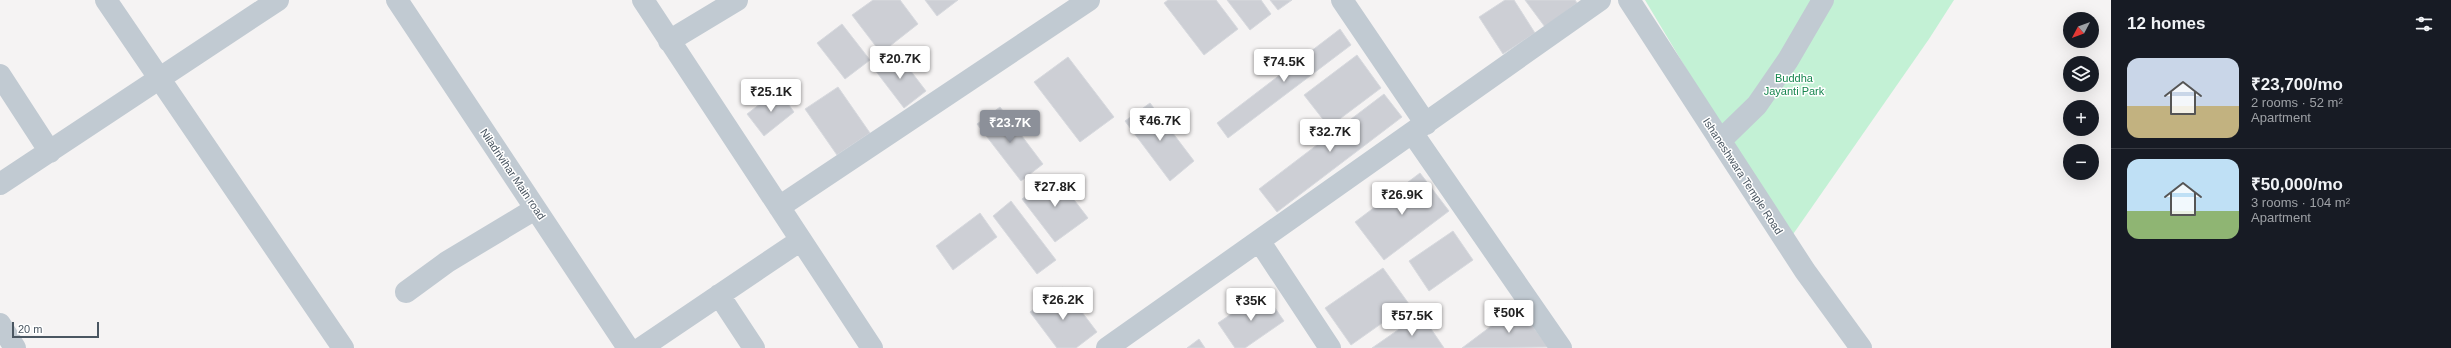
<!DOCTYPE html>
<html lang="en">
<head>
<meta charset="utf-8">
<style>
	:root { --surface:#171b24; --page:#242831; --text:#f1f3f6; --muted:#9ea1a6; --line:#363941; --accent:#8c9099 }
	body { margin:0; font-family:Arial,sans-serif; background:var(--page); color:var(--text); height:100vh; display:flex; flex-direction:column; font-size:15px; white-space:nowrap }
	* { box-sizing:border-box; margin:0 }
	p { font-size:13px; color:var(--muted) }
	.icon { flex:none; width:22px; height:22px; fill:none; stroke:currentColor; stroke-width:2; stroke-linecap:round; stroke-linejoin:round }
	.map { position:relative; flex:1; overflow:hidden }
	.drawer { display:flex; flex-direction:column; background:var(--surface); width:340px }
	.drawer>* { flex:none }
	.needle { width:26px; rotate:229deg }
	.controls { position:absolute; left:2063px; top:12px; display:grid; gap:8px }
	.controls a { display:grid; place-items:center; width:36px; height:36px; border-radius:50%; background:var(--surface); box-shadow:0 4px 16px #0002; font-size:20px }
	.scale { position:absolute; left:12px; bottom:10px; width:87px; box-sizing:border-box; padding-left:4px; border:2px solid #4a5661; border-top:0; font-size:11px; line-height:14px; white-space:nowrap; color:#4a5661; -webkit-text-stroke:3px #fff; paint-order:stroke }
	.price { position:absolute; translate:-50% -34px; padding:0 9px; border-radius:4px; background:#fff; color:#222; font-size:13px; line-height:26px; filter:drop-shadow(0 1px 2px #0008) }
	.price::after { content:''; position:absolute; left:50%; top:24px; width:12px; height:9px; margin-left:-6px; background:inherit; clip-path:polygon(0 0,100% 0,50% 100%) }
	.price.current { background:var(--accent); color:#fff }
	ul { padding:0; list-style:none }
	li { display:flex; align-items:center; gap:12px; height:100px; padding:0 16px }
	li+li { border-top:1px solid var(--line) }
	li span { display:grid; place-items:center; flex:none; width:112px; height:80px; border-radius:12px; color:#555 }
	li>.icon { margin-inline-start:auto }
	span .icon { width:48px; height:48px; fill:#fffc; stroke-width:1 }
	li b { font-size:17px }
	h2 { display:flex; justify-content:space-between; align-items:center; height:48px; padding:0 16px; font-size:17px }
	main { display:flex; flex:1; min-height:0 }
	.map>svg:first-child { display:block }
	.green { fill:#c3f1d5 }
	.building { fill:#cdcfd5; stroke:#d7d9de }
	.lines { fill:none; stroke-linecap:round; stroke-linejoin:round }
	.street { stroke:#c1cad2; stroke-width:22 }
	.labels { text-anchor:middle; stroke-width:3; stroke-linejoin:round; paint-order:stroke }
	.park-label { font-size:11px; fill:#17864f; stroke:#fff }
	.street-label { font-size:11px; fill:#4a5661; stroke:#fff }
</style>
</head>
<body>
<main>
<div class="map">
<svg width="2111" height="348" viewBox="0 0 2111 348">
	<rect width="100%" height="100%" fill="#f5f3f3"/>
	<path class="green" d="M1645,0H1954L1929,39L1789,240Z"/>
	<path class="building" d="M873,0H900L918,24L881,53L852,15Z
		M925,0H958L937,16Z
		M1168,0H1216L1238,29L1204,55L1164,3Z
		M1227,0H1261L1271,14L1250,30Z
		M1270,0H1292L1278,10Z
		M1505,0H1514L1535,33L1503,54L1479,17Z
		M1525,0H1575L1577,3L1545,27Z
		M842,24L870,60L845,79L817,43Z
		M1340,29L1351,45L1228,138L1217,123Z
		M897,53L926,91L904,108L875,70Z
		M1357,55L1381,88L1329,127L1304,95Z
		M1068,57L1114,117L1080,142L1034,82Z
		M838,87L870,133L837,155L805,109Z
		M778,90L794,112L764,136L747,114Z
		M1384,94L1402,117L1277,212L1259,189Z
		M1150,103L1194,161L1170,181L1125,121Z
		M1000,107L1043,164L1021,181L977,124Z
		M1420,173L1449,211L1384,260L1355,222Z
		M1055,175L1088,218L1055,242L1022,199Z
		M1011,201L1056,260L1037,274L993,216Z
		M980,213L997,237L953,270L936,246Z
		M1453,231L1473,260L1429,291L1409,261Z
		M1383,268L1409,304L1351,345L1325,308Z
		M1063,287L1097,332L1076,348H1057L1030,312Z
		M1264,292L1284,321L1245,348H1235L1218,323Z
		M1518,306L1548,347L1462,348Z
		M1421,314L1444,348H1372Z
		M1199,339L1205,348H1187Z"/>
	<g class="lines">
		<path class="street" d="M106,0L343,348
			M397,0L628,348
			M643,0L872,348
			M1342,0L1426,124
			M1629,0L1805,271L1861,348
			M669,41L737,0
			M0,75L50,152
			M1413,134L1561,348
			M1720,141L1757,105L1788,60L1823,0
			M0,184L278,0
			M779,207L1089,0
			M1260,242L1330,348
			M406,292L447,262L535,209
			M719,295L754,348
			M0,324L15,348
			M641,348L801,240
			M1107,348L1600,0"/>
	</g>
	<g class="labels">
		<g class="park-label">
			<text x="1794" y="82">Buddha<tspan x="1794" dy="13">Jayanti Park</tspan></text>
		</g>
		<g class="street-label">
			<text transform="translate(513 174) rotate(56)" y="4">Niladrivihar Main road</text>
			<text transform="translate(1743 176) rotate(57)" y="4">Ishaneshwara Temple Road</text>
		</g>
	</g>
</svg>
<div class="controls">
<a><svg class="needle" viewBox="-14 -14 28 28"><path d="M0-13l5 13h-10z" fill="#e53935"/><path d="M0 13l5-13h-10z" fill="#9ea1a6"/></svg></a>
<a><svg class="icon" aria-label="layers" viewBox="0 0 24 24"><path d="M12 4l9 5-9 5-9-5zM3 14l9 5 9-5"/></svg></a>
<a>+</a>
<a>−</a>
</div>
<div class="scale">20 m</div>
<b class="price" style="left:900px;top:80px">₹20.7K</b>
<b class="price" style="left:1284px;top:83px">₹74.5K</b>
<b class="price" style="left:771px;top:113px">₹25.1K</b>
<b class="price" style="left:1160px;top:142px">₹46.7K</b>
<b class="price current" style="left:1010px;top:144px">₹23.7K</b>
<b class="price" style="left:1330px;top:153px">₹32.7K</b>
<b class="price" style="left:1055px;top:208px">₹27.8K</b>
<b class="price" style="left:1402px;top:216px">₹26.9K</b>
<b class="price" style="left:1063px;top:321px">₹26.2K</b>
<b class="price" style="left:1251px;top:322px">₹35K</b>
<b class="price" style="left:1509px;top:334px">₹50K</b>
<b class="price" style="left:1412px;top:337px">₹57.5K</b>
</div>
<section class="drawer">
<h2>12 homes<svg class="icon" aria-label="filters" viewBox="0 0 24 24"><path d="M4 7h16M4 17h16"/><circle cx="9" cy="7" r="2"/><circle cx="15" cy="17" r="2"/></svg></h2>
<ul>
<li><span style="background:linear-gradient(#c9d6e8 60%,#c2b280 0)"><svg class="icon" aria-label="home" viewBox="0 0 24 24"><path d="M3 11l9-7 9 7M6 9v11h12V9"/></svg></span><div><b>₹23,700/mo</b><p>2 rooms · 52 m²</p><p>Apartment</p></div></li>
<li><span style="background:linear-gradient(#bfe0f5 65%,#8fb573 0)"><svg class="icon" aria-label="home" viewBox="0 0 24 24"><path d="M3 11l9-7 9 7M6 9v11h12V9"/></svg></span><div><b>₹50,000/mo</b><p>3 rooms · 104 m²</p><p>Apartment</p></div></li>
</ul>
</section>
</main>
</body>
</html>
